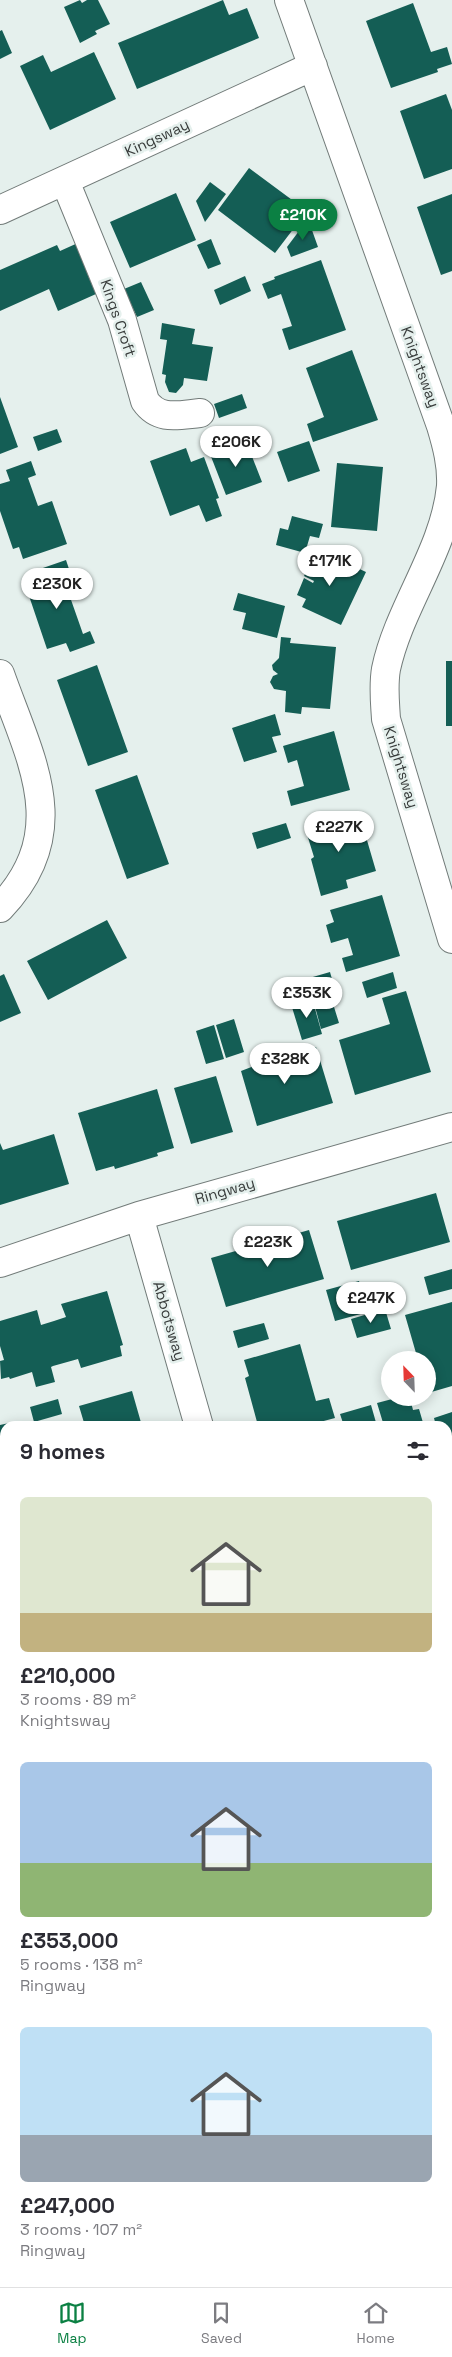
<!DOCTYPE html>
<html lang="en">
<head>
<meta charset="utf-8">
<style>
	:root { --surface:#fff; --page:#f7f7f7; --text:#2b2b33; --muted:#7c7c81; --line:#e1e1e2; --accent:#0b8043 }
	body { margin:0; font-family:"Space Grotesk",sans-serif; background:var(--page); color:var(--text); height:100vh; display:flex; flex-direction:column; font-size:19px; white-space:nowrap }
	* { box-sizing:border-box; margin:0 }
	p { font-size:16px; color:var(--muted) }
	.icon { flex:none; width:28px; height:28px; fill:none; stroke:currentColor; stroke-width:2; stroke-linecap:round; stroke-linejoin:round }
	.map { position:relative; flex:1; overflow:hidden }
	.details { position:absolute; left:0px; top:1421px; width:452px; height:866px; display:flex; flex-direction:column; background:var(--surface); border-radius:15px 15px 0 0; box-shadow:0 2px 12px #0003 }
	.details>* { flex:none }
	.needle { width:32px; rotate:337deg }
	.fabs { position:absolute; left:381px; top:1351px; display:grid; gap:10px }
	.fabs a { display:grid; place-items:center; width:55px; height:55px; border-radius:50%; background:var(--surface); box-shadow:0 2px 12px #0003; font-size:25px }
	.price { position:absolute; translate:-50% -42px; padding:0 11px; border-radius:18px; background:#fff; color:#222; font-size:16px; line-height:32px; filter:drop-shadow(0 1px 2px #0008) }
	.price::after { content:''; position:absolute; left:50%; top:30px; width:15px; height:11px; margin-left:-8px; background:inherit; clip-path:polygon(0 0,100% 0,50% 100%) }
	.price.active { background:var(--accent); color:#fff }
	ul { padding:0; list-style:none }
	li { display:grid; align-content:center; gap:10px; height:265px; padding:0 20px }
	li span { display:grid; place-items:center; height:155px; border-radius:8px; color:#555 }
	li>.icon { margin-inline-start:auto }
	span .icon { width:90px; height:90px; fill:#fffc; stroke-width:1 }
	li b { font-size:21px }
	h2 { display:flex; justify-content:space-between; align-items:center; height:60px; padding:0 20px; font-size:21px }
	.tab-bar { display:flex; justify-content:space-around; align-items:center; height:70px; border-top:1px solid var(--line); background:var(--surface); font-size:14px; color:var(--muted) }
	.tab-bar a { display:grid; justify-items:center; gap:2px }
	.tab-bar .active { color:var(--accent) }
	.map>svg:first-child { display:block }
	.building { fill:#145e55 }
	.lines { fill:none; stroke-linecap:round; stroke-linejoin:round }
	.street-casing { stroke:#727b79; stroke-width:30 }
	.street { stroke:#fff; stroke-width:28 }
	.labels { text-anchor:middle; stroke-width:5; stroke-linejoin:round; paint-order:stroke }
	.street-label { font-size:15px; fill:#383c3b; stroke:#e5f0ed }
</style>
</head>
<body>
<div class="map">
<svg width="452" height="2287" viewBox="0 0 452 2287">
	<rect width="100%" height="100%" fill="#e5f0ed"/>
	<path class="building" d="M80,0L82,3L87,0H98L110,24L95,31L97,34L80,43L64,7Z
		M223,0L229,15L247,8L259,38L137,89L118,43Z
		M413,3L431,52L447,47L452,64L437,69L438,72L391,88L366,21Z
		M2,30L12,53L0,59V31Z
		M94,52L116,99L50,130L20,66L43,55L51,72Z
		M446,94L452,110V169L424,179L400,111Z
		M249,168L307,211L275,253L218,210Z
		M210,182L226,194L205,222L196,201Z
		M176,193L196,240L130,268L110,222Z
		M452,194V271L441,275L417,207Z
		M308,219L318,247L291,257L287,247Z
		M211,239L221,264L208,269L197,245Z
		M80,242L92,271L87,273L96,294L58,311L49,289L0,311V270L57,245L60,251Z
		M321,260L346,330L289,350L282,329L292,326L281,294L268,299L262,284L275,279L274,277Z
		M245,276L251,291L220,305L214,290Z
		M141,282L154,310L137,317L124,289Z
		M162,323L195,329L192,344L213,347L207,381L184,378L183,385L176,393L169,392L165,382L166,375L162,374L167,340L160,339Z
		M352,350L378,420L313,442L307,424L324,417L306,368Z
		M242,394L247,408L219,418L214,404Z
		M0,397L18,447L0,454Z
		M57,429L62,442L38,451L33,437Z
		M246,441L262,482L226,495L210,454Z
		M309,441L320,471L288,482L277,452Z
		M186,448L191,462L204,457L219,498L216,499L222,516L206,522L199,505L170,516L150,461Z
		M31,461L36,475L28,478L38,506L52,501L67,544L23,559L19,547L13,549L0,511V484L10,481L6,470Z
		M337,463L383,467L377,531L331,527Z
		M292,516L323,524L319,538L310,536L305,553L276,545L280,528L288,530Z
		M316,551L326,556L327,554L366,572L341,625L302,607L306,599L297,595L304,578L313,583L314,581L304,576Z
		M66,560L71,575L63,577L83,634L90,631L95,643L70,652L66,643L47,649L26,587L44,581L40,569Z
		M238,593L285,606L277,638L242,629L246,613L233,610Z
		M281,637L291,638L290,643L336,647L330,709L302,707L301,714L285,712L286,691L274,689L270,682L273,676L278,674L273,670L272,665L279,658Z
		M446,661H452V726H446Z
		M97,665L128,752L88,766L57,680Z
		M275,714L281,735L272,737L277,752L244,762L232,728Z
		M334,731L350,790L291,806L287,791L304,786L297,760L288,763L283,746Z
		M137,775L169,864L127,879L95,790Z
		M359,813L376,871L346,880L348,888L321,896L311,859L314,857L305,828Z
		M286,823L291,838L257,849L252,833Z
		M382,895L400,956L346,972L342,958L353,955L348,938L331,943L326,925L334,922L330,910Z
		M107,920L127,958L48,1000L27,961Z
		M330,972L335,990L305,999L299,981Z
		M393,972L397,988L367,998L362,982Z
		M4,974L21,1013L0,1022V976Z
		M406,991L431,1072L355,1095L339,1040L390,1024L382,998Z
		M330,994L339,1023L321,1029L313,999Z
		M312,998L322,1034L302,1040L291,1004Z
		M234,1019L244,1052L226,1058L216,1025Z
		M214,1025L224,1059L206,1064L196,1031Z
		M316,1047L333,1103L257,1126L241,1071L254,1066L251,1055L273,1048L277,1060Z
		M216,1076L233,1132L191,1144L174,1088Z
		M157,1089L174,1148L157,1153L158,1156L115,1169L114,1166L96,1171L78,1113Z
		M54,1134L69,1184L0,1205V1143L3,1150Z
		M436,1193L450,1242L351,1270L337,1221Z
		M309,1230L324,1279L226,1307L211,1258Z
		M452,1269V1289L429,1295L424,1277Z
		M359,1281L368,1312L335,1321L326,1290Z
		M107,1291L123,1345L120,1346L122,1356L81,1368L78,1359L53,1366L51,1367L55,1382L36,1387L32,1372L10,1379L9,1377L1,1379L0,1361L4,1360L0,1346V1321L37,1310L41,1325L54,1321L66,1317L61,1304Z
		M452,1302V1386L428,1393V1360H418L405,1315Z
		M385,1309L391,1329L357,1338L351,1319Z
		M264,1323L269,1339L238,1348L233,1331Z
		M300,1344L316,1401L329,1398L335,1418L305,1426H263L261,1421L257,1422L245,1378L249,1376L244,1360Z
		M132,1391L142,1426H85L79,1406Z
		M396,1398H410L413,1410L419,1409L424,1426H384L377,1403Z
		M58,1399L62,1414L34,1422L30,1407Z
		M371,1405L377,1426H344L340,1414Z
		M452,1412V1479H451L448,1465V1426H436L434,1418Z
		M9,1423L10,1426H5V1482L0,1483V1425Z
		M0,1503L5,1519V1578L0,1579Z
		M452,1564V1590L448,1592V1566Z
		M5,1597V1689L0,1690V1598Z
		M452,1639V1666L449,1667L448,1640Z
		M452,1765V1783L448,1784V1766Z
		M452,1873V1892L448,1894V1874Z
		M450,1898L452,1963L448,1965V1900Z
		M452,2004V2049L448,2050V2005Z
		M452,2058V2076L448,2078V2059Z
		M0,2143L5,2159V2185L0,2186Z
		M0,2231L5,2247V2275L0,2277Z
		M152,2282H182L183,2287H153Z
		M375,2282H422L424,2287H376Z"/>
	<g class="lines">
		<g class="street-casing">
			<path id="street" d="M289,0L441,426C447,446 452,465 451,486C445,550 399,607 386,669C383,686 385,702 386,719L452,939
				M65,181L122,320L145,401C159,421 178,415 200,413
				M0,210L313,66
				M0,674C30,759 74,831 0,908
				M139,1216L199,1426
				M0,1263L139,1216L452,1127
				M0,1886L5,1904
				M0,2067L5,2066
				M448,2210L452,2225
				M63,2287V2282"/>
		</g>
		<use href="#street" class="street"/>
	</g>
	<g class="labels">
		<g class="street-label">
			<text transform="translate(157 138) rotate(-25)" y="5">Kingsway</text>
			<text transform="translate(118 318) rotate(71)" y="5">Kings Croft</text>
			<text transform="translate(420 367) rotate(70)" y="5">Knightsway</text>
			<text transform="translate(401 767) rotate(73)" y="5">Knightsway</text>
			<text transform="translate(225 1191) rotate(-16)" y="5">Ringway</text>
			<text transform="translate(169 1321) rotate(74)" y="5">Abbotsway</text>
		</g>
	</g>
</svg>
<div class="fabs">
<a><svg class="needle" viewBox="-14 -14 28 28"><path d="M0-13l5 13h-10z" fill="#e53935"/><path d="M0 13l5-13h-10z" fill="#7c7c81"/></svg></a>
</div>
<b class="price active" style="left:303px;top:241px">£210K</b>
<b class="price" style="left:236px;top:468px">£206K</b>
<b class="price" style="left:330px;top:587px">£171K</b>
<b class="price" style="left:57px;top:610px">£230K</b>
<b class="price" style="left:339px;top:853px">£227K</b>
<b class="price" style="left:307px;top:1019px">£353K</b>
<b class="price" style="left:285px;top:1085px">£328K</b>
<b class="price" style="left:268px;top:1268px">£223K</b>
<b class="price" style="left:371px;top:1324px">£247K</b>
<section class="details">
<h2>9 homes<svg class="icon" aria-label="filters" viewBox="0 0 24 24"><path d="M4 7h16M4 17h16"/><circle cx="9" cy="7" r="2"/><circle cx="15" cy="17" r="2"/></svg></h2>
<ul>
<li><span style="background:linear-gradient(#dfe7d0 75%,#c2b280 0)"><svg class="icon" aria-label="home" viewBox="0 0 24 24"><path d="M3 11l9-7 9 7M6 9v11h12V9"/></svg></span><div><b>£210,000</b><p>3 rooms · 89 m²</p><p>Knightsway</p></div></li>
<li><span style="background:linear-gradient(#a9c7e8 65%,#8fb573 0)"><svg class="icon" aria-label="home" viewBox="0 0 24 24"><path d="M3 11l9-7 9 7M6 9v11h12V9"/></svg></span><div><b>£353,000</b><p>5 rooms · 138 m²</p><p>Ringway</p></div></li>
<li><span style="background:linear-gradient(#bfe0f5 70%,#9aa5b1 0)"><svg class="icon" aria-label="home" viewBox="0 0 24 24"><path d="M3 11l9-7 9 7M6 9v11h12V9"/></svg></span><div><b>£247,000</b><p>3 rooms · 107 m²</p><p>Ringway</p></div></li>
</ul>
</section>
</div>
<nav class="tab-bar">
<a class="active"><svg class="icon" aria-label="map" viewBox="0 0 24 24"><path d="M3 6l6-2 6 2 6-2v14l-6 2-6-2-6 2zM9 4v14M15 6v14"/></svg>Map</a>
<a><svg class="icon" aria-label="saved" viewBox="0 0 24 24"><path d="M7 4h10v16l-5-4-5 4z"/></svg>Saved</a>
<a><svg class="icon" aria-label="home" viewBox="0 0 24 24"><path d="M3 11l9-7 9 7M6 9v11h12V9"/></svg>Home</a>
</nav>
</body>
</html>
